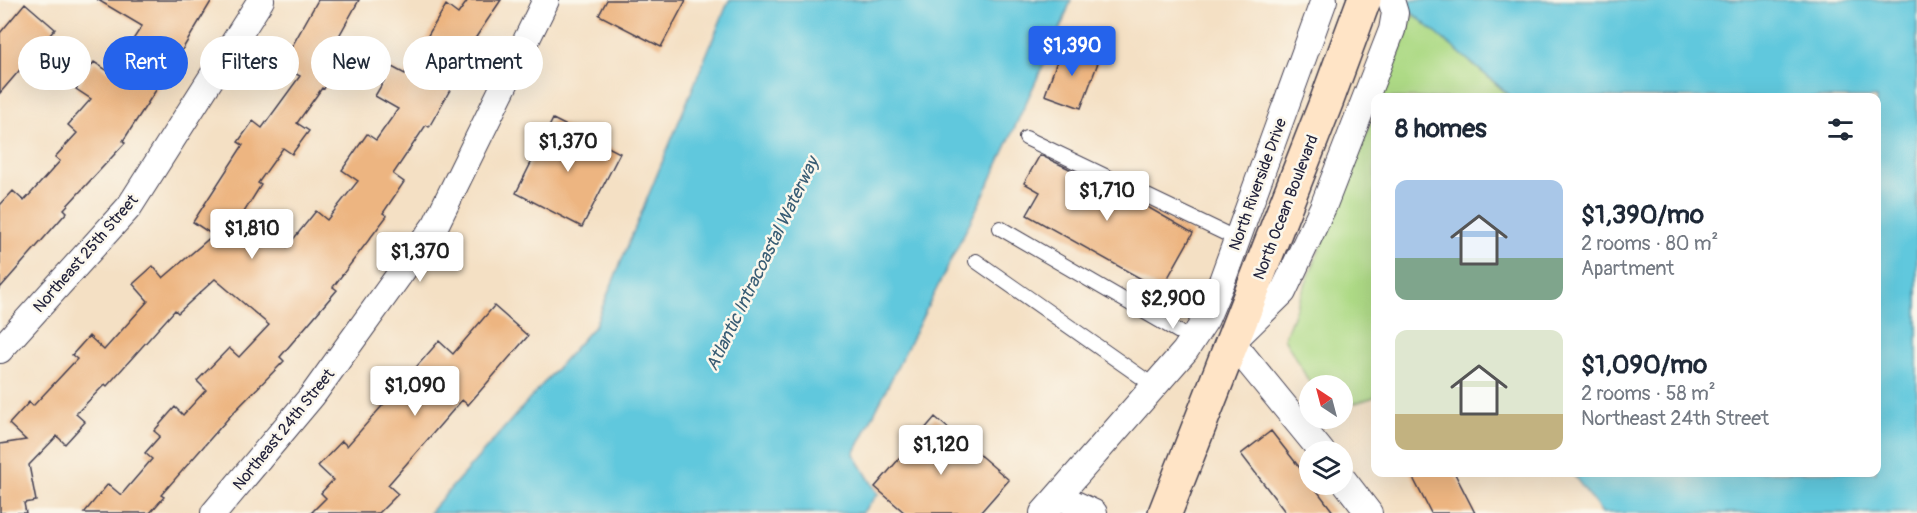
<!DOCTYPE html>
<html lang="en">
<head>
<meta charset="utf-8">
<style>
	:root { --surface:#fff; --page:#f6f6f7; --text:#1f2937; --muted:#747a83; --accent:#2563eb }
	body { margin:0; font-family:Pangolin,sans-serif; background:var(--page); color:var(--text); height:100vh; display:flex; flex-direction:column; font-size:22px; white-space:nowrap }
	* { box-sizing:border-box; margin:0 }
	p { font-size:20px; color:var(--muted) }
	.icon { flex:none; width:33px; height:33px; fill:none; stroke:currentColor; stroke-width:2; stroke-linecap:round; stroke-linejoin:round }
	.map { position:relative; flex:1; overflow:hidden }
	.sheet { position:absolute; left:1371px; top:93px; width:510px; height:384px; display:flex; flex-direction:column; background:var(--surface); border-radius:12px; box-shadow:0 6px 24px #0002 }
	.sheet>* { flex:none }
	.hud { position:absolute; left:18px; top:36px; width:570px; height:54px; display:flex; gap:12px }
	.needle { width:39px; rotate:324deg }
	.buttons { position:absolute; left:1299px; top:375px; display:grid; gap:12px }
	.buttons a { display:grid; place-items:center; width:54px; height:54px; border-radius:50%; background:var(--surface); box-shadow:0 6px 24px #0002; font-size:30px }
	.price { position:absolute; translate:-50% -51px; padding:0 14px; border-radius:6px; background:#fff; color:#222; font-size:20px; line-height:39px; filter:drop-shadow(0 2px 3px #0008) }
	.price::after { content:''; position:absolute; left:50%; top:36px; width:18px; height:14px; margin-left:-9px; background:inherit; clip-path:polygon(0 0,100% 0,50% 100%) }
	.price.current { background:var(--accent); color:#fff }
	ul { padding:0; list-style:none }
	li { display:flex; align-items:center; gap:18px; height:150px; padding:0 24px }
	li span { display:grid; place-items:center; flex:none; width:168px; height:120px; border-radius:12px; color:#555 }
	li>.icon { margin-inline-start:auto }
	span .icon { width:72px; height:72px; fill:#fffc; stroke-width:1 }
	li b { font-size:26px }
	h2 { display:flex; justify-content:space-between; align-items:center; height:72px; padding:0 24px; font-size:26px }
	.pill { padding:0 21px; border-radius:27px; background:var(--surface); box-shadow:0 6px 24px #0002; font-size:21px; line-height:54px }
	.pill.current { background:var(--accent); color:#fff }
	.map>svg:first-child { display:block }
	.green { fill:#aeda86; stroke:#687e60; stroke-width:1.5 }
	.water { fill:#60c8dd; stroke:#41758c; stroke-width:1.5 }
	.building { fill:#edb581 }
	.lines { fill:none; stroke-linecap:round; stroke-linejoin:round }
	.lane-casing { stroke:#423e50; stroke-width:16 }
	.street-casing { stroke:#423e50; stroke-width:28 }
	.secondary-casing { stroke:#423e50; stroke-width:36 }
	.lane { stroke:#fff; stroke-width:14 }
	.street { stroke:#fff; stroke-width:26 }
	.secondary { stroke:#ffe4c6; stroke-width:33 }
	.labels { text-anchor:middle; stroke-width:5; stroke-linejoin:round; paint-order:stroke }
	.street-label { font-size:16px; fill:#22223b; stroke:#fbf7ec }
	.water-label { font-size:18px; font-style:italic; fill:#385c74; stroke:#fbf7ec }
</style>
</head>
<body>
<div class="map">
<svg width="1917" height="513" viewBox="0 0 1917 513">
	<rect width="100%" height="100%" fill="#fbf7ec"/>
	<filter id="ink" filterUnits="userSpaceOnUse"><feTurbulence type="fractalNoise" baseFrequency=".0167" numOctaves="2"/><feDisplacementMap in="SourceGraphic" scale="12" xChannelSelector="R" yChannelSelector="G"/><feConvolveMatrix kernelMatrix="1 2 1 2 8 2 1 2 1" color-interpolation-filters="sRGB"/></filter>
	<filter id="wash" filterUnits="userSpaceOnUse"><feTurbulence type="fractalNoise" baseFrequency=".008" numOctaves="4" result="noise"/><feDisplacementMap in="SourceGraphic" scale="24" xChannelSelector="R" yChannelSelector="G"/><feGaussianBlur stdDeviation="1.35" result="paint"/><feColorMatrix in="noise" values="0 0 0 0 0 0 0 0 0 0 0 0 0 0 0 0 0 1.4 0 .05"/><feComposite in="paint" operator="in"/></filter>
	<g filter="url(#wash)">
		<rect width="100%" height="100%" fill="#f4e0c4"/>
		<path class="green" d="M1414,13L1512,98H1381Z
			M1375,111V397L1343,407L1342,386L1311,385L1284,338Z"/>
		<path class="water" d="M729,0H1071L1063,22L987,188L854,454L878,494L862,513H429L595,325Z
			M1401,0H1917V513H1602L1572,473L1876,472V98L1512,97L1404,6Z"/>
		<g id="blocks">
			<path class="building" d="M98,0H212L182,50L123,141L125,143L64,209L67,212L0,288V205L13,191L24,201L60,161L55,157L77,133L68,125L91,99L76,89L94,62L111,73L142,26Z
				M318,0H359L324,63L335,69L324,89L322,88L297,123L309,131L292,154L283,148L258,183L261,185L239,220L277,245L280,241L287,247L316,211L327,220L358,181L342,170L367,134L376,140L398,109L375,96L392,67L405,74L446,5L458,14L468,0H501L462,58L467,60L429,127L426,125L393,174L404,182L383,213L387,216L333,287L337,290L280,357L284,361L232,414L161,495L164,497L150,513H84L108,484L121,495L152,459L145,453L160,436L154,431L175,407L183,415L206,390L197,381L229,348L239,357L269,325L215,279L178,313L175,310L107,386L105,384L76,414L85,422L65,444L57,436L29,465L36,501L24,503L26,513H0V444L26,440L9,424L29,402L33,406L77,359L72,355L89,336L104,350L148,301L133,284L153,266L163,278L213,235L193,222L243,145L238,142L253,121L262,128L300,76L281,66Z
				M607,0H686L661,47L599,15Z
				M25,3L55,29L0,93V33Z
				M1062,47L1099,60L1081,108L1045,95Z
				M553,119L620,153L582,227L516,193Z
				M1040,155L1137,201L1193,233L1161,290L1027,215L1040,192L1024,183Z
				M494,306L528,336L468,405L462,400L388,485L398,494L379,513H311L326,498L321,493L333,480L318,466L342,441L347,446L439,341L453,354Z
				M935,417L1009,480L980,513H905L875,487Z
				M1271,431L1310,481V484H1312L1334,513H1286L1241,454Z
				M1410,472H1454L1475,513H1431Z"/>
		</g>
	</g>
	<g filter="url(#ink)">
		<use href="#blocks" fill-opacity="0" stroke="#423e50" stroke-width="1.5"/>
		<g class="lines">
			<g class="lane-casing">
				<path id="lane" d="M1026,138L1237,239
					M1000,228L1193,340
					M976,261L1154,386"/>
			</g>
			<g class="street-casing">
				<path id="street" d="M0,350L129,207L261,0
					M1322,452L1232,342L1283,292L1323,207L1392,30L1395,13L1391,0
					M1342,478L1369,513
					M1058,496L1094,513
					M214,513L312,396L436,224L546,0
					M1043,513L1185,351L1206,319L1222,281L1324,0"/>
			</g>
			<g class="secondary-casing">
				<path id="secondary" d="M1165,513L1327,100L1364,0"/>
			</g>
			<use href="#lane" class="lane"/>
			<use href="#street" class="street"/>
			<use href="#secondary" class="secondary"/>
		</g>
	</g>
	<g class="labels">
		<g class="street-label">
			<text transform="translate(1257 184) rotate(-70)" y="6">North Riverside Drive</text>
			<text transform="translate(1285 207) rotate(-69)" y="6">North Ocean Boulevard</text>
			<text transform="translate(85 253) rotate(-49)" y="6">Northeast 25th Street</text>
			<text transform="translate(283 429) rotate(-51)" y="6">Northeast 24th Street</text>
		</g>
		<g class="water-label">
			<text transform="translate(762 264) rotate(-64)" y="6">Atlantic Intracoastal Waterway</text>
		</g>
	</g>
</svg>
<div class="buttons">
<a><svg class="needle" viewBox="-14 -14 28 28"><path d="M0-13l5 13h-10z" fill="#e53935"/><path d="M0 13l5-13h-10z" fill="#747a83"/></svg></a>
<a><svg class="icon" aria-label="layers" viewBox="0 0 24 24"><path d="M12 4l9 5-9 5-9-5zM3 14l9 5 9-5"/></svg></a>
</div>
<b class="price current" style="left:1072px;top:77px">$1,390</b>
<b class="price" style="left:568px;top:173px">$1,370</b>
<b class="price" style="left:1107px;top:222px">$1,710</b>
<b class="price" style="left:252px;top:260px">$1,810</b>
<b class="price" style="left:420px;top:283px">$1,370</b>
<b class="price" style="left:1173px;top:330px">$2,900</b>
<b class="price" style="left:415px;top:417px">$1,090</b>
<b class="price" style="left:941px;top:476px">$1,120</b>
<div class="hud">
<a class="pill">Buy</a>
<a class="pill current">Rent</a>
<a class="pill">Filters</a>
<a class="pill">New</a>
<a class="pill">Apartment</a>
</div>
<section class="sheet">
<h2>8 homes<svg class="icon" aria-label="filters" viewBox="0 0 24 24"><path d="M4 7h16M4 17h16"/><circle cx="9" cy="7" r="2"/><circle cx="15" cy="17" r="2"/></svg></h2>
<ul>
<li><span style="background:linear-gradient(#a9c7e8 65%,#7fa58c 0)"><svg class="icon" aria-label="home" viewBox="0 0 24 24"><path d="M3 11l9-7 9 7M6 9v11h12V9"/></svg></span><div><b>$1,390/mo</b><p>2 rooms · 80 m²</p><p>Apartment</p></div></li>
<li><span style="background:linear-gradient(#dfe7d0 70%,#c2b280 0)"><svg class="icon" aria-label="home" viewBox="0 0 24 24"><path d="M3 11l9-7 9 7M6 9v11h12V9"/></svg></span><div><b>$1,090/mo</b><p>2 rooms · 58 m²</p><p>Northeast 24th Street</p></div></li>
</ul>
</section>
</div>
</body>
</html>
